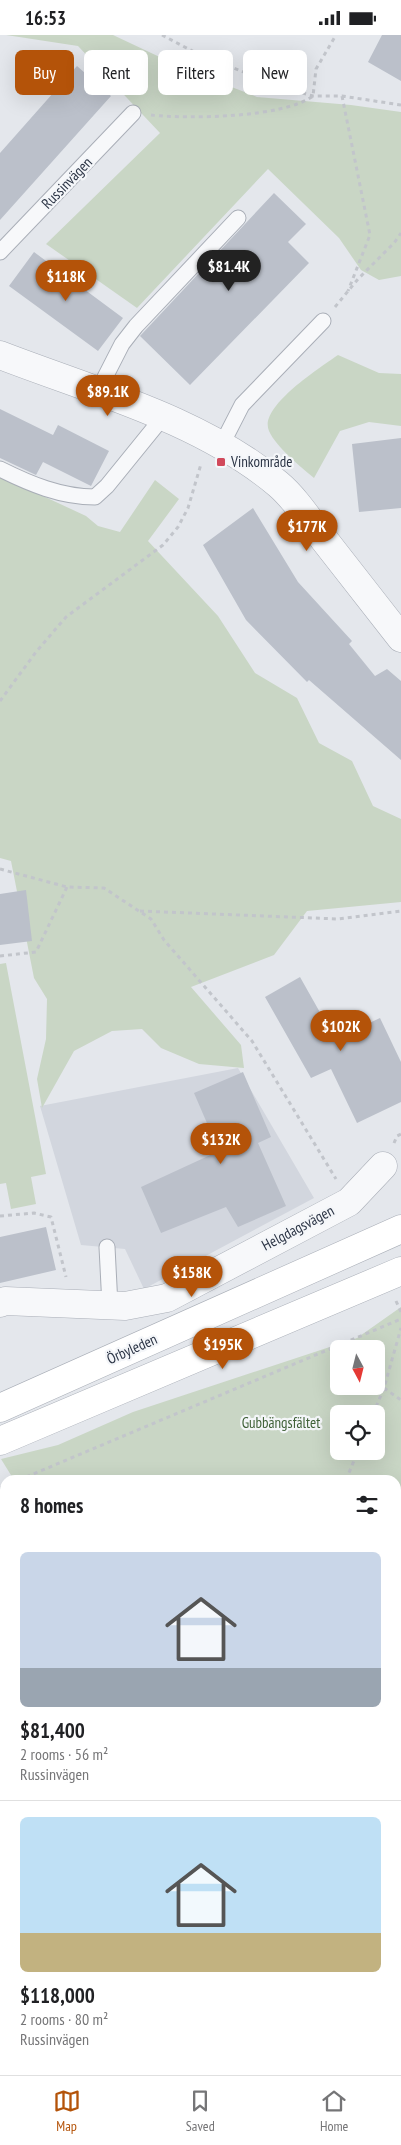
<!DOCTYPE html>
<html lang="en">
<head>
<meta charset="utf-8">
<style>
	:root { --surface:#fff; --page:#f6f6f6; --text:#202124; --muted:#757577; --line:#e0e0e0; --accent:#b45309 }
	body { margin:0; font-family:"PT Sans Narrow",sans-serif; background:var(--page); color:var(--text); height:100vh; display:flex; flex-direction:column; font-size:19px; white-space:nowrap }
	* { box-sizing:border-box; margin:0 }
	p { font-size:16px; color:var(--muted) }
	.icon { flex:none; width:28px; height:28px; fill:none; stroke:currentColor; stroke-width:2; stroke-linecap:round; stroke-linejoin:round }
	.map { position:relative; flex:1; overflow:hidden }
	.details { position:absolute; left:0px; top:1440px; width:401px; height:600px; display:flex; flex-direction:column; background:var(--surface); border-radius:15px 15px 0 0; box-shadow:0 5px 20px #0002 }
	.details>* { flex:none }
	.top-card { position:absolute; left:15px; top:15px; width:371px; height:45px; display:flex; gap:10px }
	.needle { width:32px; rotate:173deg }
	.tools { position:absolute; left:330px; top:1305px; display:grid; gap:10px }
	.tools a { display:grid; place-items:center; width:55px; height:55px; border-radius:8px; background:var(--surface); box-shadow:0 5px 20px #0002; font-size:25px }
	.price { position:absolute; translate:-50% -42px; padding:0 11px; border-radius:18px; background:var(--accent); color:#fff; font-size:16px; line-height:32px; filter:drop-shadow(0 1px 2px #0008) }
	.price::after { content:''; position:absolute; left:50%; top:30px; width:15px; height:11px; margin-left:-8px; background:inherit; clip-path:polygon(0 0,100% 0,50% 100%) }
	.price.on { background:#222; color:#fff }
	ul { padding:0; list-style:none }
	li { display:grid; align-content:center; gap:10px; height:265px; padding:0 20px }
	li+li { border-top:1px solid var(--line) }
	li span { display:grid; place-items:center; height:155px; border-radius:8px; color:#555 }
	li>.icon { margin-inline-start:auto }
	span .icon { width:90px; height:90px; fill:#fffc; stroke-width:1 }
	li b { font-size:21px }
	h2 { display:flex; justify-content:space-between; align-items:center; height:60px; padding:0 20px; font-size:21px }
	.tag { padding:0 18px; border-radius:8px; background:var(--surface); box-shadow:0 5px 20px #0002; font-size:18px; line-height:45px }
	.tag.on { background:var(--accent); color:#fff }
	.status { display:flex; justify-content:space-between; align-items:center; height:35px; padding:0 25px; background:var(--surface); direction:ltr }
	.status svg { height:14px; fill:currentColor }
	.tab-bar { display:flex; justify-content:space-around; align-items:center; height:70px; border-top:1px solid var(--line); background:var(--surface); font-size:14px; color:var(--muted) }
	.tab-bar a { display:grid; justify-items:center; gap:2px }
	.tab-bar .on { color:var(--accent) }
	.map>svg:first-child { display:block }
	.built { fill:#d2d6de }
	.green { fill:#c9d6c5; fill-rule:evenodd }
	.building { fill:#bbc0ca }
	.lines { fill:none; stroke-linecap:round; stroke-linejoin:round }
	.service-casing { stroke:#a9aeb7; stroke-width:17 }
	.minor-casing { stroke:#a9aeb7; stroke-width:29 }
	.secondary-casing { stroke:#a9aeb7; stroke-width:29 }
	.path { stroke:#c2c5cb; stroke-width:3; stroke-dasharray:4 4; stroke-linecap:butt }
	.service { stroke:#f7f8fa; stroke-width:15 }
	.minor { stroke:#f7f8fa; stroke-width:28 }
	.secondary { stroke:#fff; stroke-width:28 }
	.poi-dot { fill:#d1495b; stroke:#f4f6f9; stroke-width:2 }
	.labels { text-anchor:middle; stroke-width:4.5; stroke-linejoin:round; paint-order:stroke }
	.street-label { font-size:15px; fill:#2b3445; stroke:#f4f6f9 }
	.poi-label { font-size:15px; fill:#2b3445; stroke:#f4f6f9; text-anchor:start }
	.park-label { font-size:15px; fill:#3f6138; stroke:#f4f6f9 }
</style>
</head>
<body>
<div class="status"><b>16:53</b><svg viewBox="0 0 49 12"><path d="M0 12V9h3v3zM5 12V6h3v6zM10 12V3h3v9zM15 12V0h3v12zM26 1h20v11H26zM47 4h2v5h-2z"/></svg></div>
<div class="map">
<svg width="401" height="2040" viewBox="0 0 401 2040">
	<rect width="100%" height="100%" fill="#e4e7ec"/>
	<path class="built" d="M238,1033L314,1163L144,1254L125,1214L81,1210L40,1071Z"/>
	<path class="green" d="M6,0H113L183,33L257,62L351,70L401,77V241L379,245L361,235L339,203L268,134L137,273L46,209L160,98L78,11Z
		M338,320L379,338L401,339V391L369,387L340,396L314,443C301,432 276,412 269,396C258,372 321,332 338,320Z
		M0,441L86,481L98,491L120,497L155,445L179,464L148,506L218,581L255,638L297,663L319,708L352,726L373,771L401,784V867L307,876L274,920L191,952L241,1010L244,1033L199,1029L161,1013L142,994L112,996L74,1016L42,1073L37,1044L46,1004L47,964L34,943L11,826L0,823Z
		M6,928L46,1139L31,1142L36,1169L11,1174L6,1148L0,1149V929Z
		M401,1272V2040H0V1728L5,1726V2035H396V1445H14L1,1424L58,1410L133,1377L357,1303ZM339,1314H376V1351H339ZM339,1379H376V1416H339Z
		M0,1486L5,1496V1704L0,1706Z"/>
	<path class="building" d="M382,0H401V46L368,27Z
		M77,31L111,61L0,185V118Z
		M274,158L306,189L288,207L309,228L190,350L140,301Z
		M34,217L123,283L98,316L9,251Z
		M0,374L53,400L58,390L109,416L91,451L43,427L36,440L0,423Z
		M401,403V473L359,477L352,409Z
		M253,473L298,547L352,606L349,609L375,641L387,634L401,646V725L309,645L307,647L246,585L203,510Z
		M26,855L32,906L0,910V859Z
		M300,942L335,1004L380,983L401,1027V1067L357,1088L331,1034L311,1043L265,962Z
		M243,1037L271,1102L258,1108L286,1171L238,1192L226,1172L161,1198L141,1152L219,1116L194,1058Z
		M46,1192L56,1235L0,1248V1202Z"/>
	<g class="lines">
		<g class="service-casing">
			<path id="service" d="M0,217L133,78
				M98,356L122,309L136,291L238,183
				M221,411L242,370L323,286
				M0,434C30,449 61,462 95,462L107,451L163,382
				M107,1212L110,1271"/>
		</g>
		<g class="minor-casing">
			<path id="minor" d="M0,320C93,356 200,384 278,449C296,464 311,488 326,507C351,539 376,571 401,603
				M0,1268L5,1266L125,1271L167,1263L349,1167L383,1131"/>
		</g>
		<g class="secondary-casing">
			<path id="secondary" d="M0,1373L401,1194
				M0,1406L401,1236"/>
		</g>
		<path class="path" d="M162,0L198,19L279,51L313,61H342L401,70
			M342,61L370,200L348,256
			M151,80C189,84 283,83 313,61L316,34L336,0
			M335,272L358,244L394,208L401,198
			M0,666L36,617L66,582L163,510L178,492L188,473L201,429
			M0,834L67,852L104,853L151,884L164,905L252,1006L336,1144
			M140,876L338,884L401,876
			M0,921L36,917L67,852
			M394,1108L397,1101L401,1099
			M0,1181L34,1178L51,1182L66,1242
			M396,1266L401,1277
			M384,1353L401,1365
			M373,1379L384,1353L401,1293
			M19,1445L401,1284
			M346,1445L358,1416
			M0,1453L5,1451
			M0,1734L5,1732
			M259,2035L260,2040"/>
		<use href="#service" class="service"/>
		<use href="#minor" class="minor"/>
		<use href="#secondary" class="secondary"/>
	</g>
	<rect class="poi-dot" x="216" y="422" width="10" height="10" rx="2.5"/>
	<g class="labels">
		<g class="street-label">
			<text transform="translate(67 148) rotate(-46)" y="5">Russinvägen</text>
			<text transform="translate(298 1193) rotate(-28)" y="5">Helgdagsvägen</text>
			<text transform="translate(132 1314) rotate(-24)" y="5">Örbyleden</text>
		</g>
		<g class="poi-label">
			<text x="231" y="432">Vinkområde</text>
		</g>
		<g class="park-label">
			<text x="281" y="1393">Gubbängsfältet</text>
		</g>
	</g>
</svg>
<div class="tools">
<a><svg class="needle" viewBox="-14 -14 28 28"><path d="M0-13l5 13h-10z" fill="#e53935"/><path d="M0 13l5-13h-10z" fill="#757577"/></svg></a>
<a><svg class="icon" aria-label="locate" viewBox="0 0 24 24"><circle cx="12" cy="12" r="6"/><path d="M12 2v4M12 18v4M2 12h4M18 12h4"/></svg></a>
</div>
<b class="price on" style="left:229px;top:257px">$81.4K</b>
<b class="price" style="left:66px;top:267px">$118K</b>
<b class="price" style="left:108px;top:382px">$89.1K</b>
<b class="price" style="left:307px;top:517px">$177K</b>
<b class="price" style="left:341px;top:1017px">$102K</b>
<b class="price" style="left:221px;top:1130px">$132K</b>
<b class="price" style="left:192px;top:1263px">$158K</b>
<b class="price" style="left:223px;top:1335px">$195K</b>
<div class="top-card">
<a class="tag on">Buy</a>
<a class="tag">Rent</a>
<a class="tag">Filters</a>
<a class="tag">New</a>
</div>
<section class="details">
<h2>8 homes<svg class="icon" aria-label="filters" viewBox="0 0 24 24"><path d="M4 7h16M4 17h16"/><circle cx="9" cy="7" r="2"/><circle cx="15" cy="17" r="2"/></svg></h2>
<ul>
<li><span style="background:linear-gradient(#c9d6e8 75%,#9aa5b1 0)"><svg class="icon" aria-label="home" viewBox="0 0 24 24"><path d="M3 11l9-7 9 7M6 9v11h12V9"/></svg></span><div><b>$81,400</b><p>2 rooms · 56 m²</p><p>Russinvägen</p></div></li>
<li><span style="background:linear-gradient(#bfe0f5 75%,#c2b280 0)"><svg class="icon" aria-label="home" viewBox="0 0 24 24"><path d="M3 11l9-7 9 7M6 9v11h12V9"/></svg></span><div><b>$118,000</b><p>2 rooms · 80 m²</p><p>Russinvägen</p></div></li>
</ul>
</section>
</div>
<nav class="tab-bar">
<a class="on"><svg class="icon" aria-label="map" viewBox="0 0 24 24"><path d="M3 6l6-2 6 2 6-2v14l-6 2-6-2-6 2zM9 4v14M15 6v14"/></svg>Map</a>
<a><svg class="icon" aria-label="saved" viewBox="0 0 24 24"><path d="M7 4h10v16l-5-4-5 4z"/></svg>Saved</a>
<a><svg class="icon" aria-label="home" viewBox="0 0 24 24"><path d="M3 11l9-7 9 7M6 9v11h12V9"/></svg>Home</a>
</nav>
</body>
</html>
